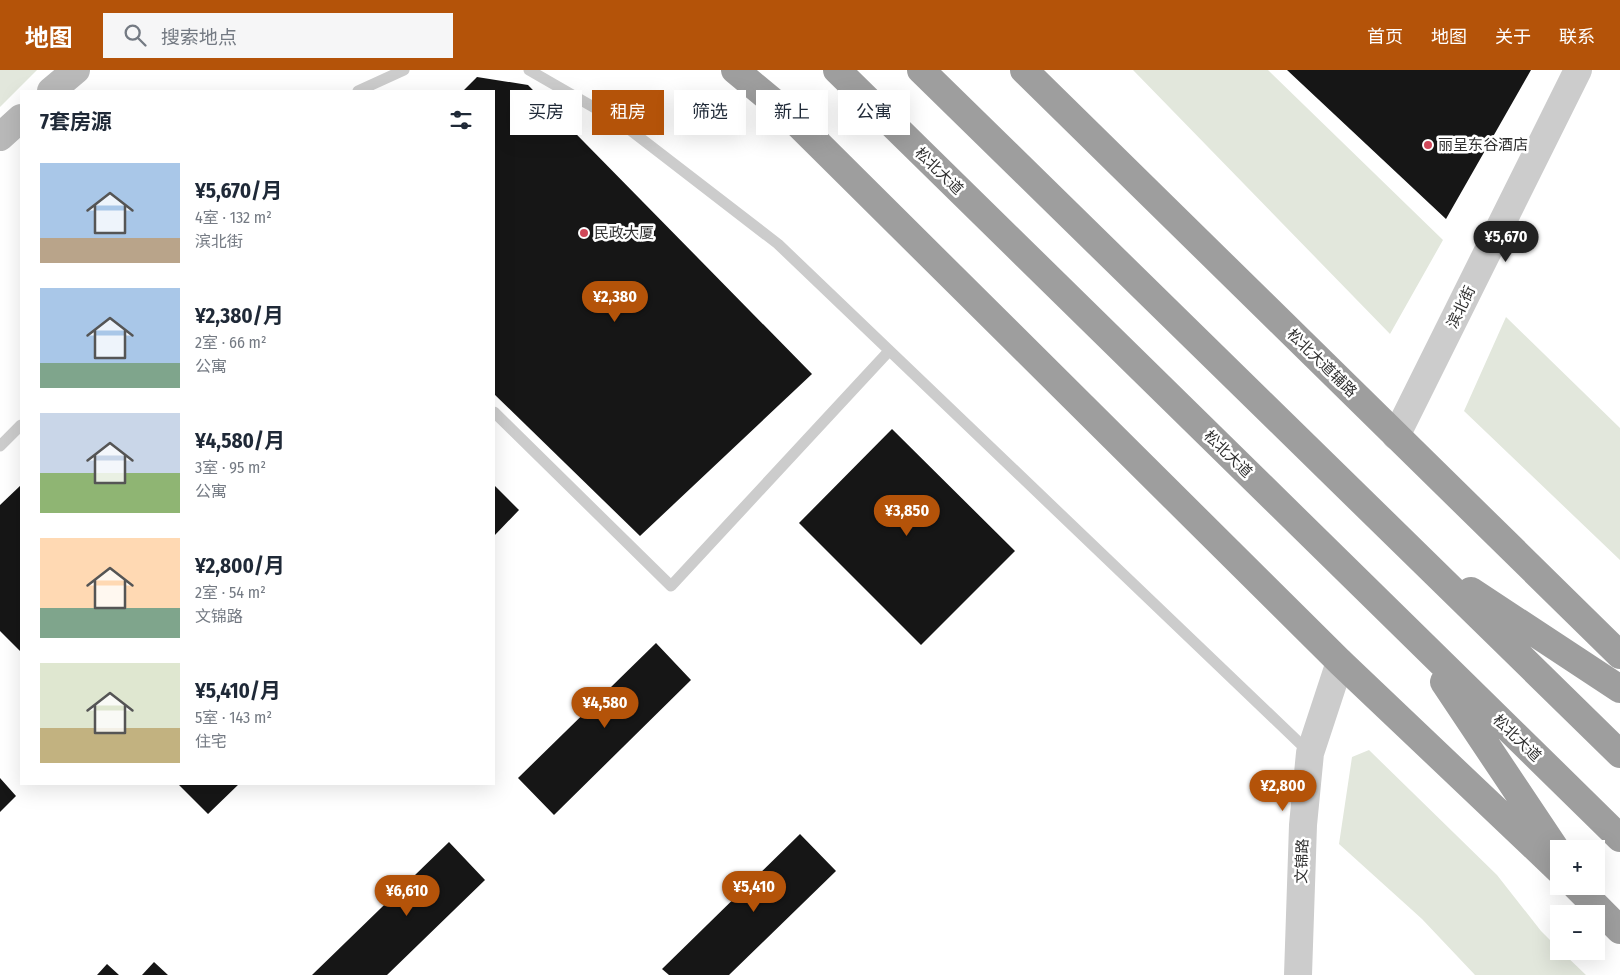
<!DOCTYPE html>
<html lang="zh">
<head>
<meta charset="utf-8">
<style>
	:root { --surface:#fff; --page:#f6f6f7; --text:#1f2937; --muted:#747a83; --accent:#b45309 }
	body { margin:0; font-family:"Fira Sans Condensed","Noto Sans SC",sans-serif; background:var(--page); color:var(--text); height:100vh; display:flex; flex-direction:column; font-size:19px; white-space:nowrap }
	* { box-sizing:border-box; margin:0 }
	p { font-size:16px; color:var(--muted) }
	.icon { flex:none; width:28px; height:28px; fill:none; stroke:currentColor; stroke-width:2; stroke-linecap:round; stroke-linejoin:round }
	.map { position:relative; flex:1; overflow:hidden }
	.details { position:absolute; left:20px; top:20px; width:475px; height:695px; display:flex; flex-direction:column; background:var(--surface); border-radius:0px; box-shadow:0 5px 20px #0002 }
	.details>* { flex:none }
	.hud { position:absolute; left:510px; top:20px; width:475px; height:45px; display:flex; gap:10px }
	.fabs { position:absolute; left:1550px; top:770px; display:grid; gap:10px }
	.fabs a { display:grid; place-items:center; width:55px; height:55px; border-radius:0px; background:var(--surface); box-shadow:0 5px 20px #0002; font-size:25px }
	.price { position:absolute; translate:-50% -42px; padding:0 11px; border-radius:18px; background:var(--accent); color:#fff; font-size:16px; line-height:32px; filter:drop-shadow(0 1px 2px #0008) }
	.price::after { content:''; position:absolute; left:50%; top:30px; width:15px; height:11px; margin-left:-8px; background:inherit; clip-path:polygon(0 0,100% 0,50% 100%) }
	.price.current { background:#222; color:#fff }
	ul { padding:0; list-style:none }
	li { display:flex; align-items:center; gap:15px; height:125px; padding:0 20px }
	li span { display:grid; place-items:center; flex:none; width:140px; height:100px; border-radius:0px; color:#555 }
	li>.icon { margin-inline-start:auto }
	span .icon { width:60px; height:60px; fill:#fffc; stroke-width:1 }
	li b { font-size:21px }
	h2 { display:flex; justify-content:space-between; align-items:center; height:60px; padding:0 20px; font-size:21px }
	.tag { padding:0 18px; border-radius:0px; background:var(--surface); box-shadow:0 5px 20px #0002; font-size:18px; line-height:45px }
	.tag.current { background:var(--accent); color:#fff }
	header { display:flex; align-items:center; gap:30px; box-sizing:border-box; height:70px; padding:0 25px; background:var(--accent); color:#fff }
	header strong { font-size:24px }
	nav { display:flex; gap:28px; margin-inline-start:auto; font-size:18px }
	.search { width:350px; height:45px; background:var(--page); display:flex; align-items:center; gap:12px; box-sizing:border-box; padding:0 18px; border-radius:0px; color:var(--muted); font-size:19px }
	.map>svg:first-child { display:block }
	.green { fill:#e2e7dc }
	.building { fill:#161616 }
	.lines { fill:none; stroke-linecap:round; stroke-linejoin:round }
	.service { stroke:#ccc; stroke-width:11 }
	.tertiary { stroke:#ccc; stroke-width:28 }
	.secondary { stroke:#b9b9b9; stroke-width:28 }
	.trunk { stroke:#9e9e9e; stroke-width:28 }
	.poi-dot { fill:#cf4859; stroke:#fff; stroke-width:2 }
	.labels { text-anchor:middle; stroke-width:5; stroke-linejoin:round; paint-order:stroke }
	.poi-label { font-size:15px; fill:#2f2f2f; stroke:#fff; text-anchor:start }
	.street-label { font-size:15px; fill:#2f2f2f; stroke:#fff }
</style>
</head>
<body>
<header>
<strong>地图</strong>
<div class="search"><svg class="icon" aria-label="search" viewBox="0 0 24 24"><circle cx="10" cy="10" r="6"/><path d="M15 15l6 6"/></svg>搜索地点</div>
<nav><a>首页</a><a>地图</a><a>关于</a><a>联系</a></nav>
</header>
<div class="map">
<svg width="1620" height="905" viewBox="0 0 1620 905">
	<rect width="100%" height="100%" fill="#fff"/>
	<path class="green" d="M0,0H37L0,37Z
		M1133,0H1268L1443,170L1390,264Z
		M1506,247L1620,358V490L1464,341Z
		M1369,680L1497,805L1541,861L1559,879V881H1561L1586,905H1475L1422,849L1339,774L1352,687Z"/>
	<path class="building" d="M1287,0H1531L1446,149Z
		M477,7L528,15L812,304L640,466L494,324V21H463Z
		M892,359L1015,481L921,575L799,453Z
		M21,415V582L0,561V435Z
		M494,415L519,440L494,466Z
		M656,573L691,610L554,745L518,708Z
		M0,708L16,726L0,742Z
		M178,714H239L208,744Z
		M800,764L836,801L729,905H669L662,899Z
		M449,772L485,810L387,905H312Z
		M154,892L168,905H142Z
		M107,894L119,905H97Z"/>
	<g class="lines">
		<path class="service" d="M529,0L621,53L778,174L1310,683
			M358,21L404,0
			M494,342L671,516L889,281
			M0,376L21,355"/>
		<path class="tertiary" d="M1396,366L1578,0
			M1298,905L1303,755L1310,683L1340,592"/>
		<path class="secondary" d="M51,21L76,0
			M0,67L21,48"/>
		<path class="trunk" d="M735,0L788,44L1340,592L1559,800
			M837,0L1620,768
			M921,0L1620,684
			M1024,0L1620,585
			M1471,521L1620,619
			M1444,612L1559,784
			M1576,816L1620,860"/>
	</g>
	<g class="poi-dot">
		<circle cx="1428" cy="75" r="5"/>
		<circle cx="584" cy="163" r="5"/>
	</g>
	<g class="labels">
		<g class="poi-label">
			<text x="1438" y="80">丽呈东谷酒店</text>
			<text x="594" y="168">民政大厦</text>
		</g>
		<g class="street-label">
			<text transform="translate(939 101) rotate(44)" y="5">松北大道</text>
			<text transform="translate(1461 237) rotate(-64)" y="5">滨北街</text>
			<text transform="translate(1322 293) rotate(44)" y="5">松北大道辅路</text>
			<text transform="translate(1228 384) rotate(44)" y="5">松北大道</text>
			<text transform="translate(1517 668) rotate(44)" y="5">松北大道</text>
			<text transform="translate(1302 791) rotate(-88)" y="5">文锦路</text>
		</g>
	</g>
</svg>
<div class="fabs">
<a>+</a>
<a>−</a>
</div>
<b class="price current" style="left:1506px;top:193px">¥5,670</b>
<b class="price" style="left:615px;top:253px">¥2,380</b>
<b class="price" style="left:907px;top:467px">¥3,850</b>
<b class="price" style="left:605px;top:659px">¥4,580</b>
<b class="price" style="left:1283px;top:742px">¥2,800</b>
<b class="price" style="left:754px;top:843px">¥5,410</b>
<b class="price" style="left:407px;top:847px">¥6,610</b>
<div class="hud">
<a class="tag">买房</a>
<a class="tag current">租房</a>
<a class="tag">筛选</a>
<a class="tag">新上</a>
<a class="tag">公寓</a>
</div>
<section class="details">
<h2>7套房源<svg class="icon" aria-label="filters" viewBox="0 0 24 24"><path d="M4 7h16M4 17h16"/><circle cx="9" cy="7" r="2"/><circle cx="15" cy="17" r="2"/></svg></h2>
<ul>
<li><span style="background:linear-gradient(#a9c7e8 75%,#b9a48a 0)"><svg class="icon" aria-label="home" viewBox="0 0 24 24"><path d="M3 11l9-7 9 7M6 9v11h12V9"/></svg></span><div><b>¥5,670/月</b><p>4室 · 132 m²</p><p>滨北街</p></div></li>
<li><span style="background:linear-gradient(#a9c7e8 75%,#7fa58c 0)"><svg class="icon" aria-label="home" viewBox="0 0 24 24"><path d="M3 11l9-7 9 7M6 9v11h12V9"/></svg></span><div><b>¥2,380/月</b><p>2室 · 66 m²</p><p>公寓</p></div></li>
<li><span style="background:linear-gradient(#c9d6e8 60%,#8fb573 0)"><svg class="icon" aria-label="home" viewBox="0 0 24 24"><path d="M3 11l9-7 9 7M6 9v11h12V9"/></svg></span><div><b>¥4,580/月</b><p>3室 · 95 m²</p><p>公寓</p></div></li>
<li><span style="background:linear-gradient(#ffd9b3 70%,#7fa58c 0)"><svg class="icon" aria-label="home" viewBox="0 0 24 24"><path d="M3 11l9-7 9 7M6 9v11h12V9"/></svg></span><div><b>¥2,800/月</b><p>2室 · 54 m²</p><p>文锦路</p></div></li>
<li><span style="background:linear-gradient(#dfe7d0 65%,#c2b280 0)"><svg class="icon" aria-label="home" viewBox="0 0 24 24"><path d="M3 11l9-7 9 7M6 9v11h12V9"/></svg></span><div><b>¥5,410/月</b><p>5室 · 143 m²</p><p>住宅</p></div></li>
</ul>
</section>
</div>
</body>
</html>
